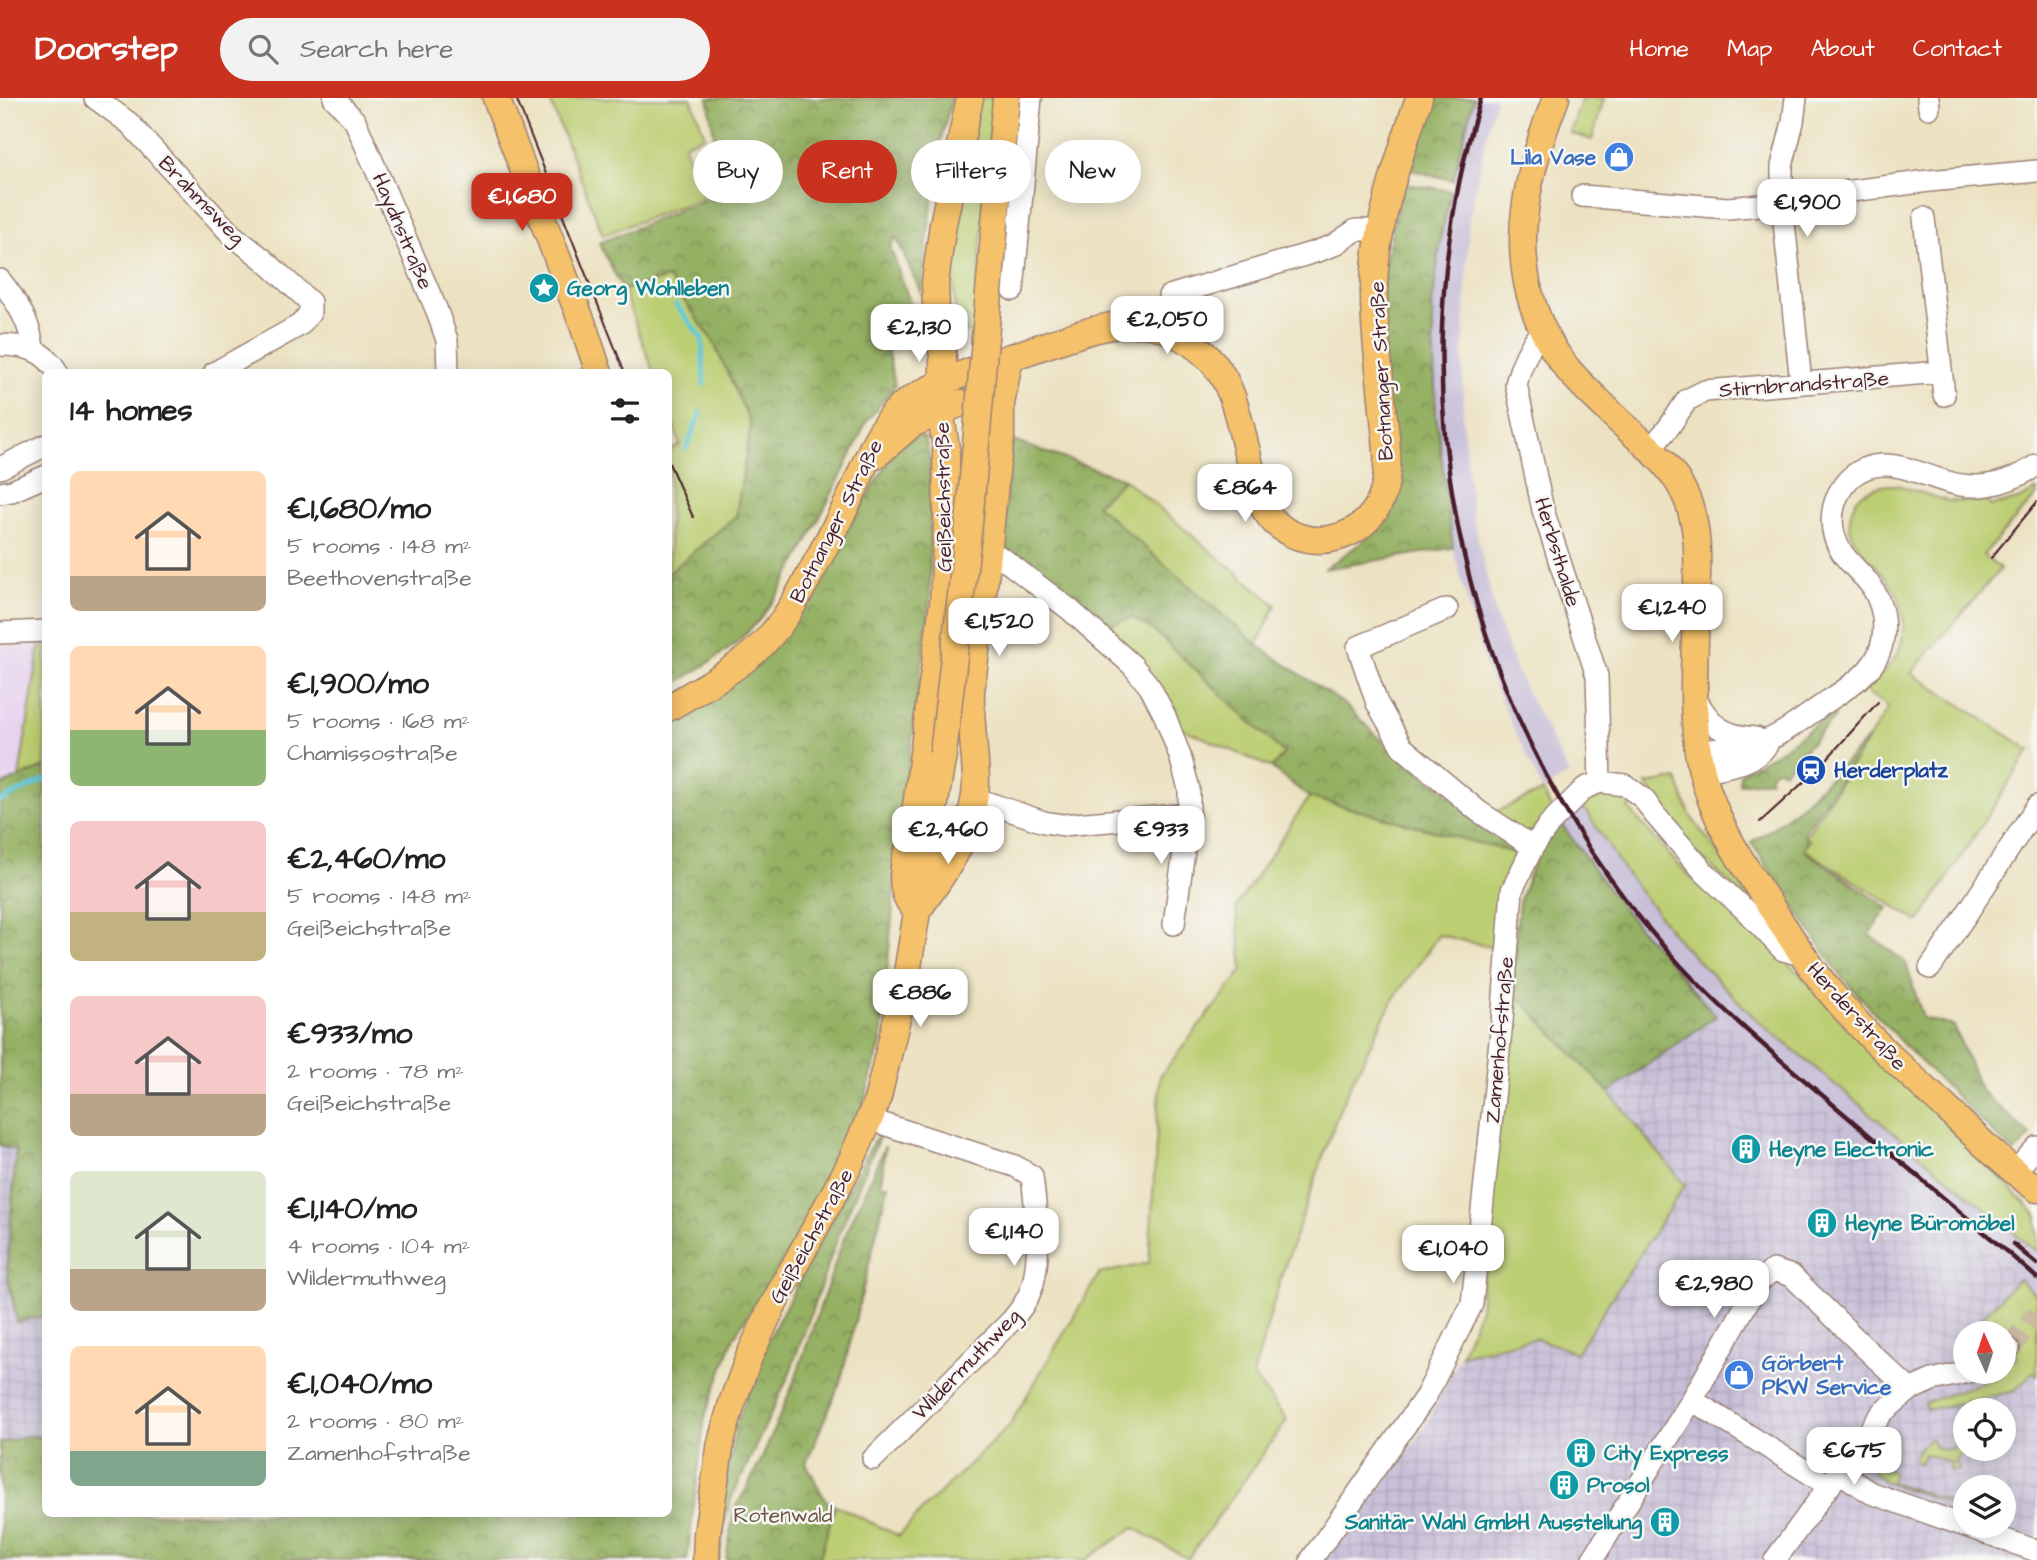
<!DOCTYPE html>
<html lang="en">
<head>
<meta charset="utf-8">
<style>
	:root { --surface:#fff; --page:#f2f2f2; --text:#222; --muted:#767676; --accent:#c8321e }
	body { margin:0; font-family:"Architects Daughter",sans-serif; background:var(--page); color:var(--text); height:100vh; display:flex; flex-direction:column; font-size:26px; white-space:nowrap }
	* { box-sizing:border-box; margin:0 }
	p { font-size:23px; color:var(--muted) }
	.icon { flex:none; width:38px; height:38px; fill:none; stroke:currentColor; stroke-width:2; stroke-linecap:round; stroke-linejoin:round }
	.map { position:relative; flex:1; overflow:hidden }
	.panel { position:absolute; left:42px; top:271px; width:630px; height:1148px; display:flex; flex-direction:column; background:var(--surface); border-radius:10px; box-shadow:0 4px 18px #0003 }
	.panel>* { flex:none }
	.hud { position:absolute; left:693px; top:42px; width:665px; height:63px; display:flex; gap:14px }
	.needle { width:46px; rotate:357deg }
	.fabs { position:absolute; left:1953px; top:1223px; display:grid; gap:14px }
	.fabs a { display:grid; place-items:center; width:63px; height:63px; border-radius:50%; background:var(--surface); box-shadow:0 4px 18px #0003; font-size:35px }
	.price { position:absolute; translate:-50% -60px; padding:0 16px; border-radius:14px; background:#fff; color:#222; font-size:23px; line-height:46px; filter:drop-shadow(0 2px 4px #0008) }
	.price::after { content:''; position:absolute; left:50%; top:42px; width:21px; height:16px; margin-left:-10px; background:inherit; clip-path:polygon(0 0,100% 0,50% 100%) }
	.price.selected { background:var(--accent); color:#fff }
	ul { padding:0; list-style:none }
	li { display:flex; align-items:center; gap:21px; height:175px; padding:0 28px }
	li span { display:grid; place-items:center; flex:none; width:196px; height:140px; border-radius:10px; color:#555 }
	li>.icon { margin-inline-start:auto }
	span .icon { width:84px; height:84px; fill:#fffc; stroke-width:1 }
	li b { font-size:30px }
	h2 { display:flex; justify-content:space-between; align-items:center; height:84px; padding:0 28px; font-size:30px }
	.pill { padding:0 24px; border-radius:32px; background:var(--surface); box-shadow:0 4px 18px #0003; font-size:24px; line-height:63px }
	.pill.selected { background:var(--accent); color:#fff }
	header { display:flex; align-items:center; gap:42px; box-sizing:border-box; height:98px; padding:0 35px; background:var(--accent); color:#fff }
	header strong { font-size:33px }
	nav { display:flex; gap:38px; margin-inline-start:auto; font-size:24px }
	.search { width:490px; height:63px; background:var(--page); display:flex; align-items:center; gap:18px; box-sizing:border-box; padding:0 24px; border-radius:38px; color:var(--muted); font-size:26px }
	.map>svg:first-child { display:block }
	.built { fill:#e7d2ef }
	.industrial { fill:url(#industrial-grid); fill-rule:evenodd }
	.railway { fill:#c8bfd8 }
	.green { fill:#bcce72; stroke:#83764e; stroke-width:2 }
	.forest { fill:url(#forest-crowns); stroke:#706848; stroke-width:2 }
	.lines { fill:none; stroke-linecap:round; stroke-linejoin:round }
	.stream { stroke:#60c9db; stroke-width:4.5 }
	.minor-tunnel { stroke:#ccbba3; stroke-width:21; stroke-dasharray:21 10; stroke-linecap:butt }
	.minor-casing { stroke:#9b8076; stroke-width:24 }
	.major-casing { stroke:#9b8076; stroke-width:29 }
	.minor { stroke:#fff; stroke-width:21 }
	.major { stroke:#f5c16b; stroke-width:26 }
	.tram { stroke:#4a1f2b; stroke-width:2 }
	.rail { stroke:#4a1f2b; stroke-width:4.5 }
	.major-bridge-casing { stroke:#9b8076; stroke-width:29; stroke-linecap:butt }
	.major-bridge { stroke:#f5c16b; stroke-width:26 }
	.labels { text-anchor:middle; stroke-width:5; stroke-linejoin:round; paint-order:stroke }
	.shop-label { font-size:21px; font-weight:bold; fill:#366cbe; stroke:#f6f6f2; text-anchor:end }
	.street-label { font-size:21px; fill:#4a1f2b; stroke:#f6f6f2 }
	.culture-label { font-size:21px; font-weight:bold; fill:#0d838f; stroke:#f6f6f2; text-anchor:start }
	.transit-label { font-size:21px; font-weight:bold; fill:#164399; stroke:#f6f6f2; text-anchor:start }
	.park-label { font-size:21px; fill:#6c5440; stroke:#f6f6f2 }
</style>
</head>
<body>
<header>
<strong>Doorstep</strong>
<div class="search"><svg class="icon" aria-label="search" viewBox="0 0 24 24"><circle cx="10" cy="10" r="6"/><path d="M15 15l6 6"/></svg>Search here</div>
<nav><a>Home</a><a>Map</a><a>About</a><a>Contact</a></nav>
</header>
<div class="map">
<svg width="2037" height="1462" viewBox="0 0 2037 1462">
	<defs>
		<pattern id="industrial-grid" width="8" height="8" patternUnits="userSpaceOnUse" patternTransform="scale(1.75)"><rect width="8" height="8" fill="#c8bfd8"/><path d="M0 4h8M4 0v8" fill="none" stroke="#ada4ba"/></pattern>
		<pattern id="forest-crowns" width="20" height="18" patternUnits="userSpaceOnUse" patternTransform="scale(1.75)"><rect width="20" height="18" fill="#95b164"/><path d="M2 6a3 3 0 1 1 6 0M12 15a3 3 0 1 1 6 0" fill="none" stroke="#7c8f53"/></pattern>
	</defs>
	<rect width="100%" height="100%" fill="#f6f6f2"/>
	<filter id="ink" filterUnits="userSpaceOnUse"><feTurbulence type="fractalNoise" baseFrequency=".0143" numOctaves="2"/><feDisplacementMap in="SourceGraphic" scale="14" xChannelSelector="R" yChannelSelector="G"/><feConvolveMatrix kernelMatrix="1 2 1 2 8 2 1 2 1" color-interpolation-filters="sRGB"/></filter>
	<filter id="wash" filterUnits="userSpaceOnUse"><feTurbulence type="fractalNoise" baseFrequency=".00686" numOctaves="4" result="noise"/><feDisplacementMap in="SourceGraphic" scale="28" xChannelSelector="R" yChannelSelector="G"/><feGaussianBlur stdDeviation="1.57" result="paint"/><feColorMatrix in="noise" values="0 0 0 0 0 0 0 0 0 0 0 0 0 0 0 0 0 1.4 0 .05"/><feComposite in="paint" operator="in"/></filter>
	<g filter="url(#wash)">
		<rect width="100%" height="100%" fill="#ece2c1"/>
		<path class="built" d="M40,546L19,679L0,688V548Z"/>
		<path class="industrial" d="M1716,918L2037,1193V1462H1325L1420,1336L1461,1257L1536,1240L1576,1255L1685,1088L1609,994ZM1965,1236H2004V1274H1965ZM1965,1312H2004V1351H1965ZM1965,1390H2004V1428H1965Z
			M0,1047L16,1052L7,1174L18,1224L46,1218L45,1340L28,1338L0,1344Z"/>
		<path class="railway" d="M1474,0H1496L1491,17L1469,120L1463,262V326L1472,415L1496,518L1516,572L1569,676L1543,693L1489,577L1472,522L1453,450L1436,316L1432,207L1442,133Z
			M1583,708L1625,774L1683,848L1755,920L2037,1154V1193L1716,918L1622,810L1560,724Z"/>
		<path class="green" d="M549,0H691L705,38L684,46L704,99L603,137Z
			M979,0H993L974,235C950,234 956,198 953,181C952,175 949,169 947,164Z
			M1582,0H1604L1592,42L1570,35Z
			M668,180L713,243L751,327L736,418L669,475V353L680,347L669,314L668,275H654L623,192Z
			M1124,381L1276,507L1257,547L1096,407Z
			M1888,387H1897L1948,403L1988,404L1990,408L2018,402L2037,392V397L1983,457L2000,471L1911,575L2030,652L1919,824L1804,751L1810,742L1805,739L1889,609L1865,593C1878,580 1896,564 1901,546C1906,529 1903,504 1893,489C1877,463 1838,444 1853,408C1859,393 1873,389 1888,387Z
			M1132,519L1154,533L1284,655L1272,670L1179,629L1099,530Z
			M40,546H46L45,669L19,679Z
			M1677,681L1691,719L1764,816L1693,752L1646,686Z
			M1602,690L1617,692L1637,704L1628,710C1649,733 1700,798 1729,804L2029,1109L2037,1118V1154L1755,920L1683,848L1625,774L1579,702Z
			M1543,693L1553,715L1525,738L1491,716Z
			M1309,699L1515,755L1494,850L1439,837L1392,903L1341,1007L1281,1179L1253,1278L1287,1322L1188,1461L1134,1430L1085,1462H819L835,1407L899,1438L925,1409L1009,1328L1099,1176L1149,1165L1160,978L1243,872L1236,809Z
			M1511,891L1609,994L1685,1087L1576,1255L1536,1240L1461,1257L1480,1210Z
			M2018,1181L2037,1198V1277L2033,1274L2015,1293L1927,1312L1924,1305L1996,1280L2018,1258L2004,1246V1236L1967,1235Z
			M1888,1332L1896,1337L1882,1371L1894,1374L1891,1384L1965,1409V1410L1886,1384L1874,1375L1870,1365L1872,1355Z
			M1931,1340L1935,1349H1938L1940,1352L1965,1347V1351L1954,1365L1959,1370V1372L1949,1373L1951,1364L1924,1356L1920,1366L1914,1363L1918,1351Z"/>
		<path class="forest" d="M708,0H952L938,54L921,195L896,139L890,149L912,210L905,243L887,250L895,288L866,324L847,366L801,456L778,496L760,521L733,548L698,572L669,589V475L736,418L751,327L713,243L668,180L623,192L599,145L723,94Z
			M1433,0H1474L1453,82L1411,72Z
			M1403,85L1452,93L1442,133L1432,207L1436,316L1453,450L1324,471L1368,440L1384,421L1382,178Z
			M917,337L925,340L930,363V503L899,740L881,944L860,1019L805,1128L734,1239L705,1318L687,1462H0V1345L28,1338L45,1340L46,1416H668L669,622L820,478L897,349Z
			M1010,342L1124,381L1096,407L1257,547L1344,606L1392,652L1488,726L1515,755L1309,699L1272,670L1284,655L1154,533L1132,519L1099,530L1003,453Z
			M1831,615L1835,619L1784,673C1776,668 1769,673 1770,682L1739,686L1740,677L1743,673L1775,656Z
			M1869,640L1804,734L1807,745L1804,752L1888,810L1869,836L1906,865L1923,920L1954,928L1980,992L2031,1038L2014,1055L1903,946L1840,877L1751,744C1796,718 1832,676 1869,640Z
			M45,669V1218L17,1224L7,1174L16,1052L0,1047V688Z
			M1560,724L1622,810L1716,918L1609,994L1511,891L1519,804L1538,753Z
			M880,1037L840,1133L789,1277L732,1399L727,1415L719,1462H717L719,1423L736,1329L763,1251L873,1044Z
			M885,1048L881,1087H888L841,1282L806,1365L825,1402L835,1407L819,1462H726L734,1411L746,1392L763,1358L795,1281L844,1140Z"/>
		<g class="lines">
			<path class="stream" d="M676,207L702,240L704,287
				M686,351L701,314
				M0,703L46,681"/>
		</g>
	</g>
	<g filter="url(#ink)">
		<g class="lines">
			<path class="minor-tunnel" d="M2009,1251L2037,1216"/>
			<g class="minor-casing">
				<path id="minor" d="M95,0L129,25L231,136L263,161L310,204V215L300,227L214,275
					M334,0L355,23L437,213L447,242L448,275
					M1796,0L1793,24L1782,68V105L1801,285
					M1928,0L1929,10
					M1582,98L1728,110L1782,105
					M1805,99L1929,83L2037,73
					M1924,120L1944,297
					M0,182C16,202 31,225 33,251
					M1013,192L1031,0
					M1169,198L1318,153L1334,147L1356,132H1380
					M1542,231C1529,249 1521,265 1516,286L1543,412L1597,578L1600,684
					M0,247C25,247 45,252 58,275
					M1651,350L1669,329L1687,302L1705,293L1941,274
					M0,370L46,347
					M0,395L12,393L46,378
					M988,456L998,458L1006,463L1069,511L1132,567L1150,589L1165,618L1180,658L1189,691V716L1174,826
					M1447,511L1358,549L1377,605L1402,649L1478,713L1533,749
					M0,535L46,533
					M1694,598C1711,627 1721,638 1756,640
					M1698,653C1717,651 1737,651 1756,646C1779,640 1805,619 1825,605C1839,596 1855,586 1867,573C1889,550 1888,515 1872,489C1863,476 1849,466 1841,453C1826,429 1831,399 1850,380C1884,349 1925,382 1961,387C1988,391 2015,382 2037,367
					M1703,674C1724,668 1754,667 1767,647
					M974,700L1044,724L1063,727L1189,716
					M1930,870L1966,817L2037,708
					M871,1022L1015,1068L1032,1078C1036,1113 1042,1155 1032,1189C1028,1202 1020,1212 1012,1222L873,1361
					M2014,1074L2037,1049
					M2004,1256L2009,1251
					M1692,1302L1830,1388
					M1839,1374L1871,1395L2037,1453
					M1311,1462L1426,1298L1472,1206L1502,924L1512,792L1533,749L1550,725L1585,690L1600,684L1625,687L1643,700L1655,717L1705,775L1745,812L1783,852L1804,858
					M1592,1462L1692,1302L1759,1184L1773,1172L1792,1178L1864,1249L1910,1292
					M1775,1462L1883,1314L1910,1292L1932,1282L1968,1274"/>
			</g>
			<g class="major-casing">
				<path id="major" d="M496,0L583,227L599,275
					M970,0L943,126L935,184L936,210L943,259L942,325L946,350L947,424L943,505L911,746C901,767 898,796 917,813C945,775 976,732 976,681C975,652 970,623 971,594L988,456L997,364L1001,341V306L1010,259
					M1556,0C1520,91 1501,185 1566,269C1579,285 1596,300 1611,315C1638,342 1671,363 1687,401C1701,434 1697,474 1696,509C1695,552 1692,595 1696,637C1701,699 1732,751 1766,801C1786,832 1805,863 1828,891C1862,934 1905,972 1946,1010C1975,1038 2004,1067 2037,1091
					M995,125L1006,0
					M875,358L912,326L961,305
					M668,610C697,593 727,577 753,555C785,528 801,492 821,456C830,438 839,422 848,404C862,376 873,339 894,315C914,291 986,267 1017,257C1059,244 1106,221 1150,227C1164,229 1177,236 1189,244C1208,256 1223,274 1231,296C1244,331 1248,368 1260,403C1265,413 1270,421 1279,428C1312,455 1365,441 1381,401C1392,374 1386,341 1383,312C1380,272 1373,231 1374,190C1375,128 1399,59 1419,0
					M706,1462L707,1436L721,1344L732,1305L749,1259L772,1209L849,1068L877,1003L905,887L943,656"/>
			</g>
			<use href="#minor" class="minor"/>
			<use href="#major" class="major"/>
			<path class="tram" d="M516,0L625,275
				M668,363L693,419
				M1991,460L2037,404
				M1760,724L1817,672L1878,604"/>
			<path class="rail" d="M1481,0C1386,304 1466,634 1681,868C1725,915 1773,956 1822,997C1893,1058 1966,1118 2037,1180
				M2013,1146L2037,1166"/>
			<g class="major-bridge-casing">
				<path id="major-bridge" d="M943,656L969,426L995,125"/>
			</g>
			<use href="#major-bridge" class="major-bridge"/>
		</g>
	</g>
	<defs>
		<g id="shop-disc" transform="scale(1.575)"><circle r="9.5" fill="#3f7fe0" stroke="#f6f6f2"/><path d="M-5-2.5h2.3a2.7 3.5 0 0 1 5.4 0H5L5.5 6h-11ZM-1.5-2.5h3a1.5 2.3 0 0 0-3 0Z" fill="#fff"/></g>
		<g id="sight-disc" transform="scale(1.575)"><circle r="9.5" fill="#0f9aa8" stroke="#f6f6f2"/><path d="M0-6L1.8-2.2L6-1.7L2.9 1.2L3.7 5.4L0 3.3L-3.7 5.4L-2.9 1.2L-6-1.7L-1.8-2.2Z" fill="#fff"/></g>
		<g id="station-disc" transform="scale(1.575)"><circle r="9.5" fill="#1a4fb4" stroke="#f6f6f2"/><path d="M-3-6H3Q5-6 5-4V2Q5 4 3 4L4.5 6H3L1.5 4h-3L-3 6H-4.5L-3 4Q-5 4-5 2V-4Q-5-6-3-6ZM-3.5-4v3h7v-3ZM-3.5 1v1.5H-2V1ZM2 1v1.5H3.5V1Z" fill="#fff"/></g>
		<g id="building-disc" transform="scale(1.575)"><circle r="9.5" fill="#0f9aa8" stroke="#f6f6f2"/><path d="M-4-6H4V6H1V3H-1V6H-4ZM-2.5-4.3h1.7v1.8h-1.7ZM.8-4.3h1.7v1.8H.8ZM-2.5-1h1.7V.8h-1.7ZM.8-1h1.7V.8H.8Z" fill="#fff"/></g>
	</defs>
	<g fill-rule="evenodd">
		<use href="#shop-disc" x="1619" y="59"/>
		<use href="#sight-disc" x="544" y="190"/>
		<use href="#station-disc" x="1811" y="672"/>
		<use href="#building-disc" x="1746" y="1051"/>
		<use href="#building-disc" x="1822" y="1125"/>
		<use href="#shop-disc" x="1739" y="1277"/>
		<use href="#building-disc" x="1581" y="1355"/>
		<use href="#building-disc" x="1564" y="1387"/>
		<use href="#building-disc" x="1665" y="1424"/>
	</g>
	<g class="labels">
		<g class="shop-label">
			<text x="1596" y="66">Lila Vase</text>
			<text x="1762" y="1272" text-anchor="start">Görbert<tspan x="1762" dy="24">PKW Service</tspan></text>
		</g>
		<g class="street-label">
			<text transform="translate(202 102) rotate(46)" y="7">Brahmsweg</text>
			<text transform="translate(403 133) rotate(67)" y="7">Haydnstraße</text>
			<text transform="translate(1381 273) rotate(-93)" y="7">Botnanger Straße</text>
			<text transform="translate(1804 286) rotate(-4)" y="7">Stirnbrandstraße</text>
			<text transform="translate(943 399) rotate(-91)" y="7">Geißeichstraße</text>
			<text transform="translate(836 423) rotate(-63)" y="7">Botnanger Straße</text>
			<text transform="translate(1558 454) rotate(73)" y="7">Herbsthalde</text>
			<text transform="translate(1857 918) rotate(48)" y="7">Herderstraße</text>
			<text transform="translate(1499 942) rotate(-85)" y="7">Zamenhofstraße</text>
			<text transform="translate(811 1138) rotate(-61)" y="7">Geißeichstraße</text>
			<text transform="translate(966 1266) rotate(-46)" y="7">Wildermuthweg</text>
		</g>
		<g class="culture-label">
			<text x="567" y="197">Georg Wohlleben</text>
			<text x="1769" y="1058">Heyne Electronic</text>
			<text x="1845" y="1132">Heyne Büromöbel</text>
			<text x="1604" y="1362">City Express</text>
			<text x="1587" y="1394">Prosol</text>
			<text x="1642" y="1431" text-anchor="end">Sanitär Wahl GmbH Ausstellung</text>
		</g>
		<g class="transit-label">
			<text x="1834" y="679">Herderplatz</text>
		</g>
		<g class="park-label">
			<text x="783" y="1424">Rotenwald</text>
		</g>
	</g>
</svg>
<div class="fabs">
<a><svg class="needle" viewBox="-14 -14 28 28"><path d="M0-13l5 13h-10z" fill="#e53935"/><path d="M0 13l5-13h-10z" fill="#767676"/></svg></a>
<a><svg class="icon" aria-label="locate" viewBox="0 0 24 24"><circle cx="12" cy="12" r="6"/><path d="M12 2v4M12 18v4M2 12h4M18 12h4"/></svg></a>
<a><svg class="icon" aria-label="layers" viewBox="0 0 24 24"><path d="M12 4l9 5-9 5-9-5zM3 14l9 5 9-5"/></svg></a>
</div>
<b class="price selected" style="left:522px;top:135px">€1,680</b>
<b class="price" style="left:1807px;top:141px">€1,900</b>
<b class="price" style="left:1167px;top:258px">€2,050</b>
<b class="price" style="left:919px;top:266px">€2,130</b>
<b class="price" style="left:1245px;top:426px">€864</b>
<b class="price" style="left:1672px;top:546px">€1,240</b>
<b class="price" style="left:999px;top:560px">€1,520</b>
<b class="price" style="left:948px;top:768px">€2,460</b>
<b class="price" style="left:1161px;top:768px">€933</b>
<b class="price" style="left:920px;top:931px">€886</b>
<b class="price" style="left:1014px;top:1170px">€1,140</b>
<b class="price" style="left:1453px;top:1187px">€1,040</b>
<b class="price" style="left:1714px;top:1222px">€2,980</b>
<b class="price" style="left:1854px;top:1389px">€675</b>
<div class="hud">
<a class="pill">Buy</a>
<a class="pill selected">Rent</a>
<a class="pill">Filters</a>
<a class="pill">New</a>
</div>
<section class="panel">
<h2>14 homes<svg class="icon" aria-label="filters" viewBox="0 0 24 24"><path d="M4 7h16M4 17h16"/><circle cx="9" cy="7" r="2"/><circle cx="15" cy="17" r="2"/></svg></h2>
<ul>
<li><span style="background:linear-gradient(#ffd9b3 75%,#b9a48a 0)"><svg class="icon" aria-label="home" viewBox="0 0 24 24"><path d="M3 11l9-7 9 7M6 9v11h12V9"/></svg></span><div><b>€1,680/mo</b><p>5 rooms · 148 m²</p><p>Beethovenstraße</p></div></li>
<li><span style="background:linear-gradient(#ffd9b3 60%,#8fb573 0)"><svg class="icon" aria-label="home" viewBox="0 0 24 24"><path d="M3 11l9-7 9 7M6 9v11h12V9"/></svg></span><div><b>€1,900/mo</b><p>5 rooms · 168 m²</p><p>Chamissostraße</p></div></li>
<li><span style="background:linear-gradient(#f6c9c9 65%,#c2b280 0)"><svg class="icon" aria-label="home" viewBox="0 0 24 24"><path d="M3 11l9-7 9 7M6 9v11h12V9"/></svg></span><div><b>€2,460/mo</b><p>5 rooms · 148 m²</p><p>Geißeichstraße</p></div></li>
<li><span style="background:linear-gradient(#f6c9c9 70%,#b9a48a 0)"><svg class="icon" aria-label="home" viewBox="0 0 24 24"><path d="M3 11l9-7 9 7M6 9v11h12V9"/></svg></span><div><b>€933/mo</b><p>2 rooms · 78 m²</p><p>Geißeichstraße</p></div></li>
<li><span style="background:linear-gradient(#dfe7d0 70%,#b9a48a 0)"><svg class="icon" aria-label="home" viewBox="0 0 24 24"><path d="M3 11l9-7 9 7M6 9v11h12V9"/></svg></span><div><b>€1,140/mo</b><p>4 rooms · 104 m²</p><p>Wildermuthweg</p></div></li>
<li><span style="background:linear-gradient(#ffd9b3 75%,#7fa58c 0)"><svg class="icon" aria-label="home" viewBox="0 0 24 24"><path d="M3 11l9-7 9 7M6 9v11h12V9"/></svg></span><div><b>€1,040/mo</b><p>2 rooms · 80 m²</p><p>Zamenhofstraße</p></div></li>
</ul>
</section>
</div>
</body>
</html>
